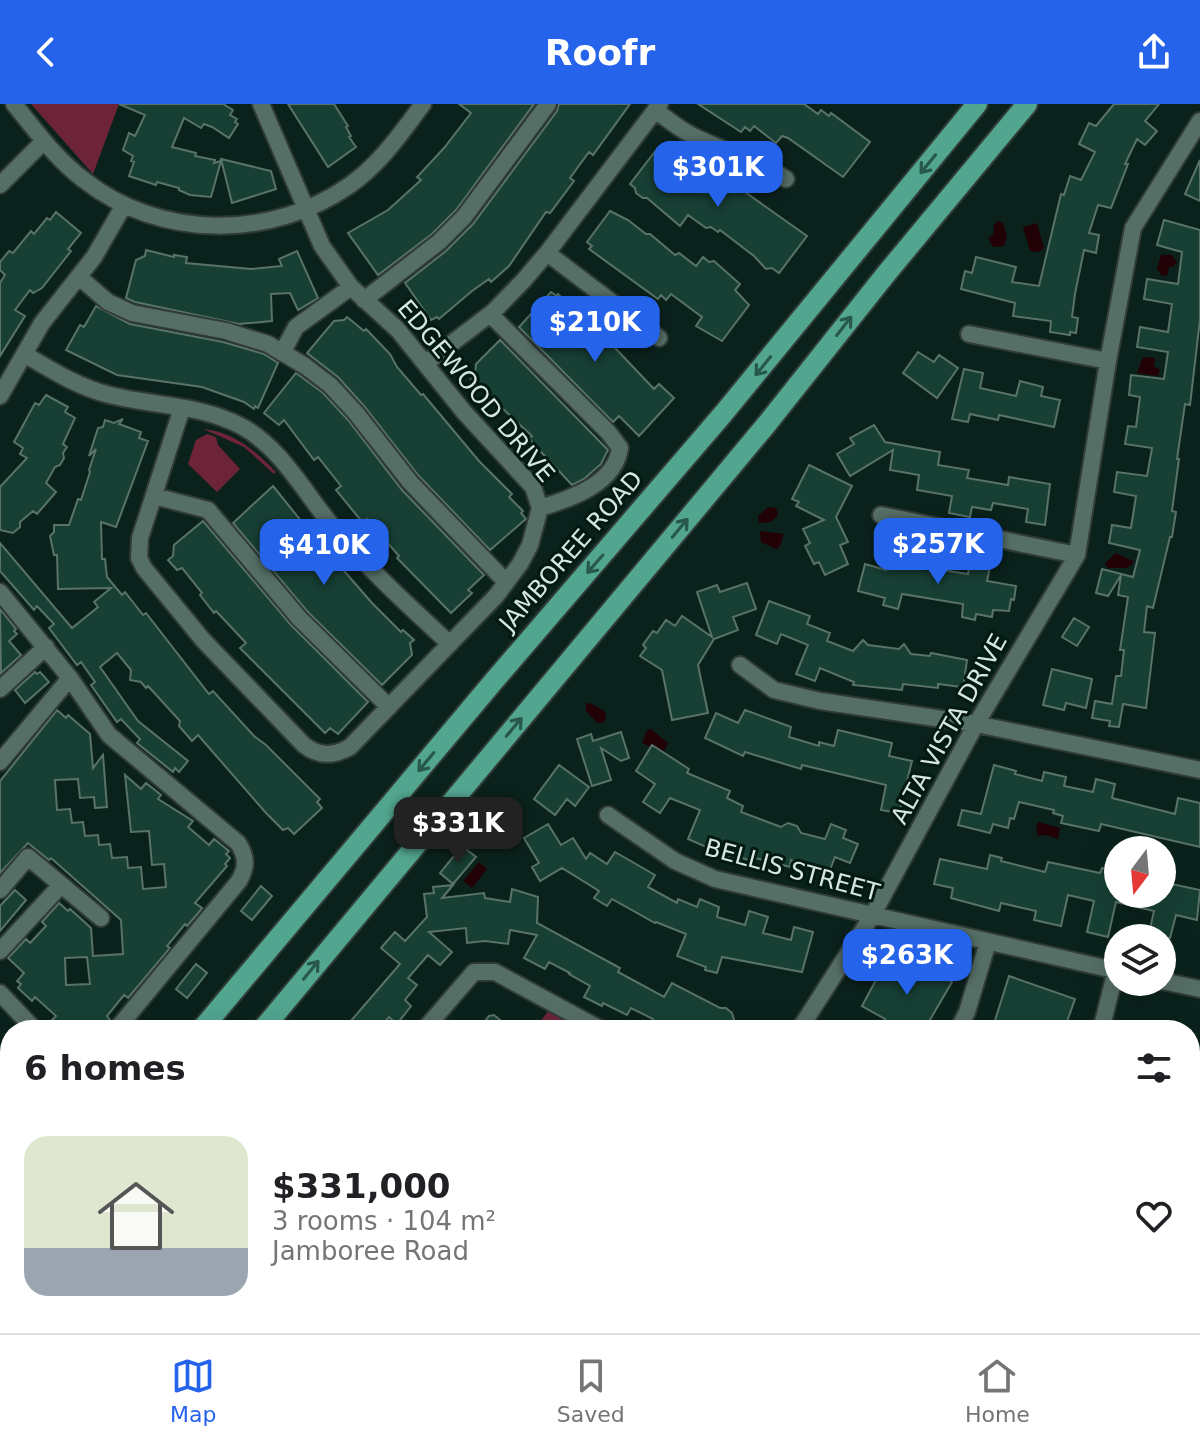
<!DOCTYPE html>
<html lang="en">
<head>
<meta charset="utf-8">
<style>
	:root { --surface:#fff; --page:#f2f2f2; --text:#202124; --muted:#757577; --line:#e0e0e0; --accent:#2563eb }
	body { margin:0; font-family:"DejaVu Sans",sans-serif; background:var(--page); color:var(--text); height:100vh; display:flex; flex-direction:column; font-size:30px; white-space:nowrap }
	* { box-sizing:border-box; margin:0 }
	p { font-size:26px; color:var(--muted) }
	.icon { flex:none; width:44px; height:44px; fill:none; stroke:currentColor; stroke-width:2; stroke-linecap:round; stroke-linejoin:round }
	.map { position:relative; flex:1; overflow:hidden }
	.side { position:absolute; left:0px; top:916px; width:1200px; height:314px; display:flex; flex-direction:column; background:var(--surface); border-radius:32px 32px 0 0; box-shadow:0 8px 32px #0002 }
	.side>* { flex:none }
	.needle { width:52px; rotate:196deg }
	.fabs { position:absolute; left:1104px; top:732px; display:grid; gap:16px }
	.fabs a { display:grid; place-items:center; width:72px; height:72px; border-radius:50%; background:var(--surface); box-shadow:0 8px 32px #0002; font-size:40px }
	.price { position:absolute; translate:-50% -68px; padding:0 18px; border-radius:16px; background:var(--accent); color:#fff; font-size:26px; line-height:52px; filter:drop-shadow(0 2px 4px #0008) }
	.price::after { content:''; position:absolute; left:50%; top:48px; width:24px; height:18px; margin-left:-12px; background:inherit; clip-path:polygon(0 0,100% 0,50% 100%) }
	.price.current { background:#222; color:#fff }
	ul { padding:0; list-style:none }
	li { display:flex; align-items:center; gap:24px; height:200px; padding:0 24px }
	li+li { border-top:2px solid var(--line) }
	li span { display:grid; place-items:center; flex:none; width:224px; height:160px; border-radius:24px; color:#555 }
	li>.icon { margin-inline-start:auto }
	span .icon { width:96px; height:96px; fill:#fffc; stroke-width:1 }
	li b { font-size:34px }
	h2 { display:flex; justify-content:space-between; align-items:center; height:96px; padding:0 24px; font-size:34px }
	header { display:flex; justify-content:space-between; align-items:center; height:104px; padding:0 24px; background:var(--accent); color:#fff; font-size:36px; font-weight:600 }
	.tab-bar { display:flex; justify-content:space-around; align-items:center; height:112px; border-top:2px solid var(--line); background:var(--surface); font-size:22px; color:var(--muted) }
	.tab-bar a { display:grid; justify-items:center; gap:4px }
	.tab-bar .current { color:var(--accent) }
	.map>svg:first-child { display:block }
	.green { fill:#6e2438 }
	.water { fill:#210006 }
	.building { fill:#173f34; stroke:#59726a; stroke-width:2; fill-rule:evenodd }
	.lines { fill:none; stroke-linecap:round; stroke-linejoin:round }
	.minor-casing { stroke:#303b36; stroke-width:20 }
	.major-casing { stroke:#303b36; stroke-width:24 }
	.minor { stroke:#556e66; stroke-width:16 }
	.major { stroke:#52a58f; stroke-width:20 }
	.oneway { stroke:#27584b }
	.labels { text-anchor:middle; stroke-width:6; stroke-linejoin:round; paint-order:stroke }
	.street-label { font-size:24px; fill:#d8e6e1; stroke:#031913 }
</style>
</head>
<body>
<header><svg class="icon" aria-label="back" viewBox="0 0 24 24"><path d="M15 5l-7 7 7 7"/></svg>Roofr<svg class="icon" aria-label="share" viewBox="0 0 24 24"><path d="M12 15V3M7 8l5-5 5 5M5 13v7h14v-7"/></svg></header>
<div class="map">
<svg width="1200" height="1229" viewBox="0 0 1200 1229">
	<rect width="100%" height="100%" fill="#0b221c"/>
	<path class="green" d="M31,0H119L93,70Z
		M203,325C232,327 256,347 276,368L274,370L244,343Z
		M207,330L216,333L218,341L240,365L217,388L188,360L196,336Z
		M548,907L585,926H534Z"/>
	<path class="water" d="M998,117L1003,119L1007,132L1004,142L993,143L988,134L993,131L994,121Z
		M1037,119L1044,144L1039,148L1030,147L1023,123Z
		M1161,151H1172L1177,158L1174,162L1169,163L1167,172L1161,171L1157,164Z
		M1143,253L1155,254L1154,262L1160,266L1158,272L1137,269Z
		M768,403L776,404L778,411L771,418L759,419L758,412Z
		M760,427L784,430L780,442L776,445L761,438Z
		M1116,449L1133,457V459L1127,464H1108L1105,459Z
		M590,599L604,607L606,612L605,618L597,619L586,607V600Z
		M651,625L668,639L664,648L642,639L647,626Z
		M1038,718L1060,724L1058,735L1047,731L1038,732L1036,725Z
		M479,758L487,765L472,784L463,777Z"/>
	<path class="building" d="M119,0H223L233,6L230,11L237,15L235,18L238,20L229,34L212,23L204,20L201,24L184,14L172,43L196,49L195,52L215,56L214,59L221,57L211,93L190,91L179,86V84L157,78L156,81L129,72L134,58L131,57L133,52L123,46L129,29L135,32L145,11Z
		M288,0H334L348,22L346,23L351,32L349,33L356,43L328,63Z
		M459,0H534L456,106L432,130L378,171L348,129L388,106L421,76L417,73L444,44L471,9Z
		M559,0H630L593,51L589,48L570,74L574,77L550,109L546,108L509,162L491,178L489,175L472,187L439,215L437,213L431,216L405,179L446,147L473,120L557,7Z
		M698,0H804L818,10L821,6L829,12L831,9L870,38L843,73L788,34L782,32L776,39L754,22L750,27L745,23L741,28Z
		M1114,0H1159L1145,17L1157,27L1145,41L1137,35L1125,60H1128L1111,104L1098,101L1089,129L1099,131L1096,149L1084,146L1075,190L1072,213L1078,214L1076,229L1070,228V231L1050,228L1051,217L1013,212L1015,199L961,185L965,167L972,169L976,153L1016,163L1012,178L1039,182L1061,90L1064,91L1070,72L1081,76L1095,48L1079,40L1089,19L1096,22Z
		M657,45L662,49L664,46L692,66L696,61L718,77L720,75L726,79L728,76L807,132L779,169L772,164L766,165L754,152L720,126L718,128L711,123L706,124L688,111L680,122L647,94H643L636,89L635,84L630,80Z
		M221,55L271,67L276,85L232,99Z
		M1200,56V97L1185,90Z
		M610,107L628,116L646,130H650L675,151L679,149L696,162L703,153L709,158L714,157L740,180L735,186L749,201L722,237L696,222L702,213L671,190L666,196L661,191L658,195L589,145L592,142L587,138Z
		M56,108L81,129L68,145L71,147L42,184L33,189L30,186L15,206L25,212L0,252V179L5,171L0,166V158L9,147L13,149L31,127L34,130L47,114L50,116Z
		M1164,116L1200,126V215L1190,301L1185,300L1177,355H1179L1172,407L1176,408L1172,433H1170L1153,504L1147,502L1144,528L1155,529L1146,604L1123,600L1119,623L1109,622L1110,617L1092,614L1095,597L1112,600L1116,572H1121L1124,546H1120L1128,493L1118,491L1121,471L1108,492L1096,489L1102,465L1133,473L1140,446L1109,439L1112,421L1131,424L1136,392L1114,388L1117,368L1147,372L1152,344L1125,340L1128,322L1136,323L1140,293L1129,291L1131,271L1164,275L1168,248L1137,243L1140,223L1168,228L1172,200L1144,195L1147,175L1178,180L1182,148L1157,141Z
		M146,146L174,153V151L187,153L186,159L251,165L282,162L279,155L297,147L318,194L298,206L290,189L271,190L272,217L239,220L135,198L126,194L136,156L145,152Z
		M551,188L557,192L558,190L579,211L582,209L654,285L659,280L674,294L639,332L619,312L613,318L519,223Z
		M96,202L130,220L223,238L264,250L278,259L258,304L255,302L254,305L244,298L202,283L117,271L66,246L80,221L84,223Z
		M347,213L364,227L366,225L390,250L397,263L421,291L423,290L479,357L512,390L509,393L523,407L521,409L526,415L490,446L418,371L364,302L338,273L307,249L334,217L344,216Z
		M500,236L608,346L601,360L584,375L572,381L529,335L532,332L471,275L475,271L476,260Z
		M918,248L934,258L939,251L958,264L937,294L903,269Z
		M964,265L983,269L980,284L1016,292L1020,277L1043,283L1041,292L1060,296L1054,323L999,311L998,316L970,310L968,318L952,315Z
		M296,269L323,289L348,316L402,386L484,471L468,486L472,489L451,509L397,454L399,452L367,415L363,419L336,386L341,382L318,353L314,356L284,316L279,321L264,309Z
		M46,291L68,303L65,308L75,314L63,340L67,343L63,349L64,354L60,361L55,363L46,379L56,388L37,410L33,407L20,418V423L13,429L0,426V383L27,354L20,350L23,344L14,338L35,299L39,301Z
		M123,315L119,320L141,328L139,334L148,337L116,423L101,418L102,455H105L107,473L122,491L125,488L143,511L146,509L209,590L213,587L254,632L266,641L320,695L317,698L322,704L294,730L288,724L283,726L266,709L198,631L192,637L179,622L180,617L148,582L146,584L141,578L130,576L131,566L117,549L100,563L138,617L188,657L179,668L175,664L173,668L137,639L140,635L121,615L117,618L91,581L95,578L81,558L77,561L49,524L54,520L37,502L34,506L0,467V439L72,524L98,503L94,498L111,484L58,485L57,451H54L50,432L54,428V421H69L78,395L81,396L90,368L89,366L96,345L89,352L98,324L103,323L105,316L114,319Z
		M874,321L885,338L940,348L938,361L969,366L967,374L1008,381L1009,373L1050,380L1045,421L1026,418L1028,405L993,399L991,406L972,403L970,413L949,409L952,392L917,386L919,371L890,366L893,346L850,372L837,350L854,340L850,334Z
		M809,361L852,382L836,413L848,438L840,441L848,460L825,471L819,458L814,460L805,442L810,439L803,425L824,416L796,402L799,398L792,395Z
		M273,382L302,418L299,420L322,448L325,445L372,499L401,528L403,526L414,536L410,539L412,551L382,581L307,507L233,419Z
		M203,417L291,521L368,598L338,630L330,624L325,629L240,544L246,539L216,507L214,509L200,491L202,489L182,464L177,466L168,456L173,452L174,441Z
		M890,451L918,459L919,452L937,455L936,465L968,470L970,459L990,463L987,477L1016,482L1014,496L1011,495L1009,507L993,506L992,513L976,510L975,516L962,513L963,500L902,490L898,505L883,501L885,494L858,487L865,460L886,466Z
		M747,479L756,505L733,513L738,526L714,535L698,561L708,609L672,616L662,566L640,552L646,544L643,541L653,527L657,529L666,516L675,522L682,512L712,533L697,488L717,481L720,488Z
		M769,497L810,512L807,520L830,529L827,537L853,547L863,536L868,541L899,545L904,540L911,550L930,552L931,549L967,556L964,578L961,583L938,580V584L903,580L902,586L853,581L854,578L820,564L815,577L796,570L808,541L781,530L777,540L756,531Z
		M0,505L16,525L14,527L17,530L9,537L21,551L1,569Z
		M1074,514L1089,523L1077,542L1062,533Z
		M1052,565L1092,575L1086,604L1066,599L1064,606L1043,601Z
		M35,568L37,570L40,568L49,578L25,599L15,586Z
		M57,606L66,614L68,611L90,630L93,664L103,651L107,703L95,704L94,693L80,694L78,675L55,676L57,706L70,705L72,719L83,718L85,732L98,731L99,741L110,740L112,754L127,753L128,764L141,763L143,785L166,783L164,760L152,761L149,727L131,728L125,671L141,685L146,679L161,691L158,695L193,717L188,723L209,741L214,735L229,747L226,750L230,754L225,760L227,762L195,799L202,804L200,807L187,822L185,820L167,842L170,844L128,894L124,891L107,912L110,916L105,926H85L80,921L75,926H62L51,917L56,912L35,893L32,897L18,884L21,880L17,877L24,869L8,854L26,835L30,839L46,822L42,818L59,799L68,807L70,805L91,824L93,852L123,850L121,816L51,754L49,756L28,739L0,769V677ZM87,853L90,880L66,881L65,854Z
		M745,606L791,623L789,633L819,642V638L834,642L838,626L892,639L889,652L912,657L899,709L881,706L886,681L802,661L801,665L745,648L743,652L705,634L716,609L738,619Z
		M621,628L629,654L621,657L601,644L611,676L592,682L577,635L591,630L593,637Z
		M652,641L689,665L687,669L730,687L727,694L743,702L741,708L781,723L788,719L797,722L801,729L825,735L831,720L846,726L843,734L858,740L850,759L835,753L828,771L791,756L790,763L755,754L753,758L735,751L734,755L688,735L700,706L670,694L660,709L643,698L655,680L636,667Z
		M559,661L589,683L575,702L567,695L555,711L534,695Z
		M994,661L1016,667L1015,670L1042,677L1044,668L1066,673L1064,682L1093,688L1096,675L1115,680L1112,694L1175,710L1178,694L1200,699V743L1101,720L1099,727L1061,719L1063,712L1053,709L1054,706L1019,698L1014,715L1010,714L1008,724L993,720L990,729L958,721L962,706L981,710Z
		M548,720L561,741L573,734L586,755L590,749L607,760L615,748L655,771L648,783L677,799L678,795L697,803L700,795L719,803L717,813L745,821L749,807L768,813L763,829L791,836L794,823L813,828L802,868L722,853L717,869L705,866L706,863L677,852L686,830L656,818L655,819L612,795L607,802L594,794L599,787L562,764L540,777L532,763L539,759L524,734Z
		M462,742L476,753L453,780L440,769Z
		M990,751L1002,754L1001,757L1045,768L1048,758L1100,769L1102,764L1118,768V790H1162V778L1200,786L1197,816L1176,811L1170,834H1148L1154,807L1116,798L1108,833L1087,828L1094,797L1068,791L1061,822L1034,816L1036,807L1001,799L999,807L951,794L953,784L934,780L940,755L987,765Z
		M453,781L442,794L484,789L485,794L510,798L512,785L538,793L537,819L620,864L618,868L664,893L672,879L720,904H726L732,909L737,926H647L653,915L631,904L627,911L603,899L602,902L584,893L590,882L569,870L570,869L549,858L545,865L524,854L537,831L510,826L508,840L485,837L467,839L466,824L429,828L452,848L440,861L428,851L408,874L417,881L405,896L411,902L397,920L389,913L378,926H343L400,860L381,844L395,828L405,837L427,813L424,790L434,789L433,783Z
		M261,782L272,792L252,816L241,807Z
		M15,786L26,796L0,827V802Z
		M922,857L948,872L947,875L952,878L924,926H890L881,921L885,915L862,902L885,859L911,874Z
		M196,860L207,869L187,894L176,885Z
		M1009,872L1075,895L1064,926H992Z
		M494,911L512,926H478L489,912Z"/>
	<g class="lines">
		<g class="minor-casing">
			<path id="minor" d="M14,0C36,27 56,55 84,76C160,136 272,136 350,81C381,59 401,29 423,0
				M655,6C671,18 686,30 704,37C735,51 756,55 786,75
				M0,81L44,37
				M547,149L659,234
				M79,173L108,198L132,209L226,227L268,240L305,262L330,281L356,309L410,378L506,478
				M364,196L439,138L464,113L548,0
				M490,210L609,329L620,344C615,380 570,395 540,404
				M969,230L1108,257
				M282,249L296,223L351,183
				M24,250C50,265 76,282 106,290C150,302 200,300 241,322C282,344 305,390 334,424C369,466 410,503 450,540
				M426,259L494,207L523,177L547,149L660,0
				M0,292L42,219L94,153L124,101
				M182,304L140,434L139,454L144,464L203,536L304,641C319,653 334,652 350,643L496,492L520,460L530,441L540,404L533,383L464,308L398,226L351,183L322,142L261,0
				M154,392L208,406L299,514L389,603
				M881,411L1077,451
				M0,488L70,574L109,631L238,739C247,753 247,763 239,777L116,926
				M740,561L774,586L820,597L976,620L1200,666
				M0,585L46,543
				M0,658L70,574
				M608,711L675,757L715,775L1118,867
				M0,786L28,753L101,814
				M0,847L61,781
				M1162,877L1200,885
				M0,889L35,926
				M424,926L474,868H495L602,926
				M799,926L872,812L976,620L1077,451L1108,257L1133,124L1200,17
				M958,926L967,908L988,838
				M1101,926L1116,866
				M1190,1056L1200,1036
				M285,1220L296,1229
				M105,1221L113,1229
				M450,1229L465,1220
				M670,1229L680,1220
				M859,1229L868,1220
				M1052,1229L1061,1220"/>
		</g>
		<g class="major-casing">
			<path id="major" d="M201,926L493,578L723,310L977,0
				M262,926L766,321L886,170L1027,0
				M0,960L10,969
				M0,1010L10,1019
				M0,1170L10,1158
				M10,1229L18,1220"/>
		</g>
		<use href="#minor" class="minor"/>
		<use href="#major" class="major"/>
	</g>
	<defs><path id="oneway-shaft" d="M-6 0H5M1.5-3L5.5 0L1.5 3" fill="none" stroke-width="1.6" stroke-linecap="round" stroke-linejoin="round" transform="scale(2)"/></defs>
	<g class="oneway">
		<use href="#oneway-shaft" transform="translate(928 60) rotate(129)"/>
		<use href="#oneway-shaft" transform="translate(844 222) rotate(-52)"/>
		<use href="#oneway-shaft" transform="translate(763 262) rotate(129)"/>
		<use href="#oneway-shaft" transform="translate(680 424) rotate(-50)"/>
		<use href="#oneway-shaft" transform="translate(595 460) rotate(131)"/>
		<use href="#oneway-shaft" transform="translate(514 623) rotate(-50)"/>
		<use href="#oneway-shaft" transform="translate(426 658) rotate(130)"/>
		<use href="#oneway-shaft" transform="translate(311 866) rotate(-51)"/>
	</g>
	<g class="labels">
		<g class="street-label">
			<text transform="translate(476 287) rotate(50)" y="8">EDGEWOOD DRIVE</text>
			<text transform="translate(571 447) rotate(-49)" y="8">JAMBOREE ROAD</text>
			<text transform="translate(949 625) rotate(-61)" y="8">ALTA VISTA DRIVE</text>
			<text transform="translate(792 766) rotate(15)" y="8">BELLIS STREET</text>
		</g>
	</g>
</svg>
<div class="fabs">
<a><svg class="needle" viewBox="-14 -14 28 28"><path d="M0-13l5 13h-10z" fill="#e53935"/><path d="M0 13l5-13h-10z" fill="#757577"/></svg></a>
<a><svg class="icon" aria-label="layers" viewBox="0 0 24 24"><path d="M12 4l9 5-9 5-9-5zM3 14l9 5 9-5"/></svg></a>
</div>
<b class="price" style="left:718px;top:105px">$301K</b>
<b class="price" style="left:595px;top:260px">$210K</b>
<b class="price" style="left:938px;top:482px">$257K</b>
<b class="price" style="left:324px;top:483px">$410K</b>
<b class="price current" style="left:458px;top:761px">$331K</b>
<b class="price" style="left:907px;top:893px">$263K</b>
<section class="side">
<h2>6 homes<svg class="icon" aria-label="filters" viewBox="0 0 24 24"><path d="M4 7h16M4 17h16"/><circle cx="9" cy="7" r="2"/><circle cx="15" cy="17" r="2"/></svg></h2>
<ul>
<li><span style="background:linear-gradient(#dfe7d0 70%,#9aa5b1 0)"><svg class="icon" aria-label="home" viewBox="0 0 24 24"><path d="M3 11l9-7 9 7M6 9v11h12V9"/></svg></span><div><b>$331,000</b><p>3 rooms · 104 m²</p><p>Jamboree Road</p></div><svg class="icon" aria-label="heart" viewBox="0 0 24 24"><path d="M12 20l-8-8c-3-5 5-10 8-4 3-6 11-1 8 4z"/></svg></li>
</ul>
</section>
</div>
<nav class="tab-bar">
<a class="current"><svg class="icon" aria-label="map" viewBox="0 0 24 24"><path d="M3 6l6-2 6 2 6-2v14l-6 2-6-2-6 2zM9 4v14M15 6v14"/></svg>Map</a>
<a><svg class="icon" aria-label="saved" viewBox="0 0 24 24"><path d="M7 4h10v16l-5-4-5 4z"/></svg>Saved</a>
<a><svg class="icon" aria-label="home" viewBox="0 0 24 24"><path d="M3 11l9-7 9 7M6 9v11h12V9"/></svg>Home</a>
</nav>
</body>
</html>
